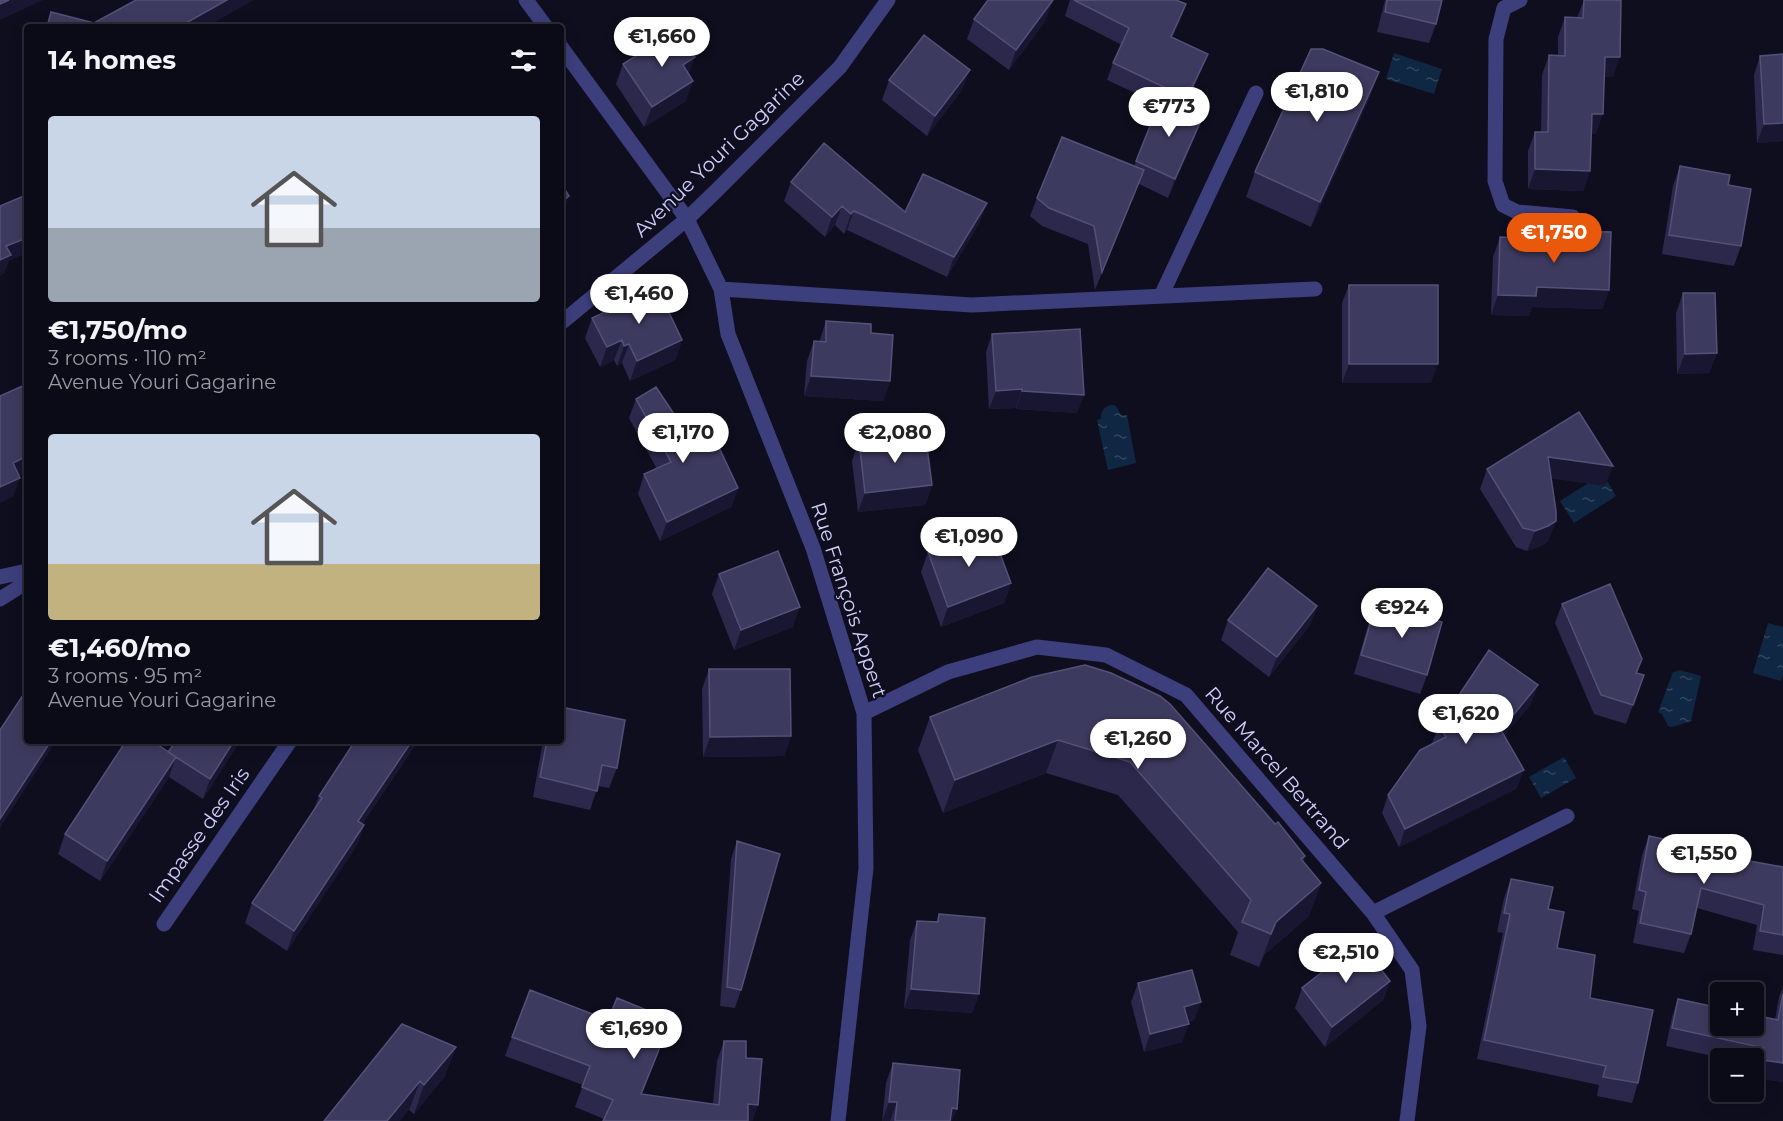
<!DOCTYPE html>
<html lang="en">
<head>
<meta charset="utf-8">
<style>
	:root { --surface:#0b0a17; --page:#191824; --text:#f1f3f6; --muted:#9a9aa1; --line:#2b2b36; --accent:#ea580c }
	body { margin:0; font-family:Montserrat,sans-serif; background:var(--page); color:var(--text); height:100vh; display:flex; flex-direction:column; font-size:22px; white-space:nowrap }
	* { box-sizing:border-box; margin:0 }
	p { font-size:20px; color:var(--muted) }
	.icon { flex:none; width:33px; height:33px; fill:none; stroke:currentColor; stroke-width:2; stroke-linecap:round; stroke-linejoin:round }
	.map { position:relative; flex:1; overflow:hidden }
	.panel { position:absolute; left:24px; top:24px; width:540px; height:720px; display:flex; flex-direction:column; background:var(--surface); border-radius:6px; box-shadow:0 3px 15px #0003,0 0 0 2px var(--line) }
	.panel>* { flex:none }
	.fabs { position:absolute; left:1710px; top:982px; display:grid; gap:12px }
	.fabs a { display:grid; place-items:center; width:54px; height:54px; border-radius:6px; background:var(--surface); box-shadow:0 3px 15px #0003,0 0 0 2px var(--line); font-size:30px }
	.price { position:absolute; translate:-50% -51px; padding:0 14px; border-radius:21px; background:#fff; color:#222; font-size:20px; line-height:39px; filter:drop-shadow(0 2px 3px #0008) }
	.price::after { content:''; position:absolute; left:50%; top:36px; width:18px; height:14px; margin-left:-9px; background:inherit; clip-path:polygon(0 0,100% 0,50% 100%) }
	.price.current { background:var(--accent); color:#fff }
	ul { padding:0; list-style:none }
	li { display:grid; align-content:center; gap:12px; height:318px; padding:0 24px }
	li span { display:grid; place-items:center; height:186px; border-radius:6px; color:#555 }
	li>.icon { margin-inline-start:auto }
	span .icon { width:108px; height:108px; fill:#fffc; stroke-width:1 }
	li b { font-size:26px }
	h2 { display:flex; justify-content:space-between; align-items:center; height:72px; padding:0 24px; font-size:26px }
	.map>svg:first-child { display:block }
	.water { fill:url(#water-ripples) }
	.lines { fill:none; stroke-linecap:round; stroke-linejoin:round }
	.minor { stroke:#3c3f7c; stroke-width:15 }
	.wall { fill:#2b284c }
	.shaded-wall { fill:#191632 }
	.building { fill:#3d3a5f; stroke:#545178; stroke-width:1.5 }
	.labels { text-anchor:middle; stroke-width:4.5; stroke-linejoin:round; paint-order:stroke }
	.street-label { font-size:20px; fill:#d0cffc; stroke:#0f0e1f }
</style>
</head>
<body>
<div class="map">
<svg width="1783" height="1121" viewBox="0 0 1783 1121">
	<defs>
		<pattern id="water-ripples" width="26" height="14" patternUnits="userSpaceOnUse" patternTransform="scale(1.5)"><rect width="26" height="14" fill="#0f2742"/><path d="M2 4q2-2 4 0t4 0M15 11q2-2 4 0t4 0" fill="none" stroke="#31455e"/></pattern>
	</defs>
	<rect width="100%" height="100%" fill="#0f0e1f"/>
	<path class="water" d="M1394,53L1442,69L1434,94L1386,79Z
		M1112,405L1116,406L1121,415H1127L1136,463L1108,470L1097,420L1101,419C1101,411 1104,406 1112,405Z
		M1603,474L1616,496L1574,523L1560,501Z
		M1768,623L1783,627V673L1781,681L1753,673Z
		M1680,670L1701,676L1691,721L1672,727L1668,726L1662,714L1658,712L1673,672Z
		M1564,757L1576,778L1541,798L1529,777Z"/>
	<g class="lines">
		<path class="minor" d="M526,0L546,27
			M1520,0L1504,8L1496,39L1495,181L1503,205L1517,212L1573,217
			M561,47L687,219L721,289L728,334L813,548L864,713L866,868L838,1121
			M721,289L972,305L1315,289
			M1161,296L1256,93
			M561,323L687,219L716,191L840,67L888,0
			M0,577L27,571
			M0,599L27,582
			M864,713L948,672L1037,647L1106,655L1186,695L1373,913L1412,970L1419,1026L1407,1121
			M1373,913L1567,816
			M164,924L290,741"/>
	</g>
	<path class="wall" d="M1070,0H1176L1180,21L1172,37L1208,54L1201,71L1185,107L1196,134L1168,198L1139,184L1095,290L1088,244L1042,226L1030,216L1037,198L1134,166L1159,104L1107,80L1113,63L1122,45L1065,16Z
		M1385,0H1442L1436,24L1429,43L1377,32Z
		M1584,0L1613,77H1604L1596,134H1591L1590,171L1583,191L1528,189V151L1535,132H1541L1542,75L1549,55H1558V37L1565,17L1577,18Z
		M974,19L1046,20L1009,70L967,39Z
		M1760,56L1783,141L1757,143L1754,75Z
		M623,64L689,74L686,101L644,127L616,84Z
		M1379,72L1370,97L1311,227L1246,197L1255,172Z
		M889,80L962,90L927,136L882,100Z
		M27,94V110L23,109Z
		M1680,166L1728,185L1741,246L1734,266L1662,254L1673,186Z
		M791,182L905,212L980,222L947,277L847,230L844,234L835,225L825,237L784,201Z
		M1573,231L1609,290L1602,309L1532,307L1529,316L1491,315L1493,257L1500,237L1570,240Z
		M1349,285L1431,383H1342V303Z
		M1683,293L1717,353L1709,373L1677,374L1676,313Z
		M592,318L682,340L675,360L630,381L622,363L617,366L614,360L600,367L585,338Z
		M826,321L871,333L890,381L883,401L804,396L807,361L814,341L819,342Z
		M992,334L1077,413L1016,409V408L989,409L986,352Z
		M636,399L698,450L738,488L731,507L660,541L638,494L644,474L657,469L629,418Z
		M1579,412L1605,486L1551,478L1556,521L1548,541L1541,546L1527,551L1516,547L1480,489L1487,469Z
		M859,441L903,442L932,485L925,505L858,512L852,461Z
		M928,552L1011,583L1004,603L941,627L921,572Z
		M719,574L793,627L734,650L712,594Z
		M1376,603L1427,675L1420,694L1354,674L1369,622Z
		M1562,604L1642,659L1637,674L1644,675L1626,724L1594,714L1555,623Z
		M1317,606L1310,625L1269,677L1221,640L1228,620Z
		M709,669L791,736L784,756L703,757L702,689Z
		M1032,677L1275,824L1305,856L1303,862L1321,883L1309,916L1264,955L1259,967L1230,955L1238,932L1118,795L1046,773L943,813L918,750L930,717Z
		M1531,704L1504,736L1517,788L1399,847L1382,813L1388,795L1433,744L1432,743L1439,725Z
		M240,741L203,799L169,777L100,881L58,854L65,834L168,752Z
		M418,741L362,824L364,825L357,845L287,951L245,923L252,903L312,814L319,796Z
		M543,741H561L617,768L609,788L598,786L590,810L533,797Z
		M1649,836L1705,853L1783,867V955L1753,950L1757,925L1697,908L1691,934L1684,953L1633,943L1639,911L1632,909L1642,855Z
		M737,841L741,990L735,1008L720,1006L731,859Z
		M1511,879L1548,909L1557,948L1590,998L1638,1083L1632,1103L1597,1096L1599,1085L1477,1059L1503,933L1497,932L1504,898Z
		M939,914L979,994L972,1013L904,1008L910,940L917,921L936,922Z
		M1390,981L1383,1000L1325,1047L1295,1008L1302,988Z
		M1138,983L1201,1002L1194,1020L1188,1022L1182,1042L1144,1052L1131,1002Z
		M1783,987V1082L1756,1078L1758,1066L1754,1065V1059H1727L1666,1046L1672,1017L1678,999L1775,1020L1779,997Z
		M608,1020H671L642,1094L713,1104L717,1061L724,1041L746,1058L758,1105L752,1121H603L604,1119L575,1107L583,1085L505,1056L512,1037Z
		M402,1024L445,1076L414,1114L409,1110Z
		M893,1063L952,1121H882L886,1083Z"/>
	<path class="shaded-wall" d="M9,0H43L0,20V4Z
		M227,0H254L206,27H179Z
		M1053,0L1046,20L1009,70L1016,50Z
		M1186,4L1180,21L1165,54L1171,37Z
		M1208,54L1201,71L1181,115L1187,98Z
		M695,57L687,77L683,65Z
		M1605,57H1620L1613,77H1598Z
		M970,70L962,90L927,136L935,116Z
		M1379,72L1370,97L1311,227L1320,202Z
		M693,81L686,101L644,127L652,107Z
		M1592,114H1603L1596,134H1584Z
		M1203,116L1196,134L1168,198L1175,179Z
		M1783,123V141L1757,143L1764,124Z
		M1535,169L1590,171L1583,191L1528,189Z
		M1144,170L1137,188L1095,290L1102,272Z
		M569,196L563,214L561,215V202Z
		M987,203L980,222L947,277L954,257Z
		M842,206L835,225L825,237L832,217Z
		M854,211L847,230L844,234L851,214Z
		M27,238V253L9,261L4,274L0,276V260L6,246Z
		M1537,287L1609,290L1602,309L1532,307L1529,316L1491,315L1498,295Z
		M622,340L614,360L600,367L607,347Z
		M682,340L675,360L630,381L637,361Z
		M629,344L622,363L617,366L624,346Z
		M1717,353L1709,373L1677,374L1685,354Z
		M1349,364H1438L1431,383H1342Z
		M811,376L890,381L883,401L804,396Z
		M1022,389L1016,408L989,409L996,391Z
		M1022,391L1084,395L1077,413L1016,409Z
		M27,456V472L6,482L13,463Z
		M1548,457L1613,466L1605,486L1541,477Z
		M20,478L13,497L0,503V487Z
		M932,485L925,505L858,512L865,493Z
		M738,488L731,507L660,541L667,522Z
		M1556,521L1548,541L1541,546L1527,551L1535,531Z
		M1011,583L1004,603L941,627L948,607Z
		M1317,606L1310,625L1269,677L1277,657Z
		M800,607L793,627L734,650L741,630Z
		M1538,685L1531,704L1494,749L1501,730Z
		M791,736L784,756L703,757L710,737Z
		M1058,740L1046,773L943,813L955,780Z
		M51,741H56L0,828V819Z
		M234,741H240L203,799L210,779Z
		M412,741H418L350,841L358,821Z
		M176,757L169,777L100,881L107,861Z
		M1524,770L1517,788L1399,847L1405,829Z
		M364,825L357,845L287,951L294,931Z
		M1321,883L1309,916L1264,955L1259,967L1276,922Z
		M1390,981L1383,1000L1325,1047L1332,1027Z
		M911,989L979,994L972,1013L904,1008Z
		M1201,1002L1194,1020L1177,1025L1184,1007Z
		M1189,1024L1182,1042L1144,1052L1150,1034Z
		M456,1047L445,1076L414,1114L424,1085Z
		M1763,1060L1783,1063V1082L1756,1078Z
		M420,1081L409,1110L400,1121H387Z
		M889,1102H897L890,1121H882Z
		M748,1104L758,1105L752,1121H742Z
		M952,1108L957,1109L952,1121H947Z"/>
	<path class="building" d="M0,0H9L0,4Z
		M136,0H227L179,27H47L51,12L94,23Z
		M988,0H1053L1016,50L974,19Z
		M1074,0H1176L1186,4L1171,37L1208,54L1187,98L1113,63L1129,28Z
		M1387,0H1442L1436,24L1385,12Z
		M1584,0H1621L1620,57H1605L1603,114H1592L1590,171L1535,169V132H1548L1549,55L1565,56V17L1583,18Z
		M677,30L695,57L683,65L693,81L652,107L623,64Z
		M924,35L970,70L935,116L889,80Z
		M1311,49H1323L1379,72L1320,202L1255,172Z
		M1783,54V123L1764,124L1760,56Z
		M1162,96L1203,116L1175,179L1136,161Z
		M1062,137L1144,170L1102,272L1094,226L1049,208L1037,198Z
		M824,143L905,212L923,174L987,203L954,257L854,211L851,214L842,206L832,217L791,182Z
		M1680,166L1730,175L1728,185L1751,189L1741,246L1669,235Z
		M561,183L569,196L561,202Z
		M26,195L27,197V238L6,246L11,255L0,260V206Z
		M1573,231L1611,232L1609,290L1537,287L1536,296L1498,295L1500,237L1573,240Z
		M1349,285H1438V364H1349Z
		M657,287L682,340L637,361L629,344L624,346L622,340L607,347L592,318Z
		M1683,293H1715L1717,353L1685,354Z
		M826,321L871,324V333L893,335L890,381L811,376L814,341L826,342Z
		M1080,329L1084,395L1022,391V389L996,391L992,334Z
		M27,384V456L13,463L20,478L0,487V396Z
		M656,387L698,450L716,441L738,488L667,522L644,474L671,462L636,399Z
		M1579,412L1613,466L1548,457L1556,511V521L1548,526L1535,531L1523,528L1487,469Z
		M889,438H903V442L926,439L932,485L865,493L859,441Z
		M991,529L1011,583L948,607L928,552Z
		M778,551L800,607L741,630L719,574Z
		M1268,568L1317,606L1277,657L1228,620Z
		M1610,584L1642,659L1636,673L1644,675L1633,705L1601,695L1562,604Z
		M1376,603L1442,622L1427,675L1361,655Z
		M1489,650L1538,685L1501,730L1524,770L1405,829L1388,795L1420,750L1446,737L1439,725Z
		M1085,665L1111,673L1160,696L1170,704L1275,824L1278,822L1305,856L1301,859L1321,883L1276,922L1271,934L1242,922L1251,900L1130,762L1058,740L955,780L930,717L1032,677Z
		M709,669H790L791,736L710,737Z
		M27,689V741H51L0,819V730Z
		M561,707L625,720L617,768L602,765L597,791L540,777L547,741H561Z
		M126,741H152L176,757L107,861L65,834Z
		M176,741H234L210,779L168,752Z
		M355,741H412L358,821L364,825L294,931L252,903L322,798L319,796Z
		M1649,836L1706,848L1705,853L1783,867V935L1760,931L1764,905L1701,888L1691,934L1640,923L1646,892L1639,890Z
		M737,841L780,854L741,990L727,987Z
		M1511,879L1553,887L1548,909L1564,912L1557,948L1595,955L1590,998L1653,1010L1638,1083L1603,1077L1606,1066L1484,1040L1510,914L1504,913Z
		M939,914L985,918L979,994L911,989L917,921L938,922Z
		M1360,942L1390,981L1332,1027L1302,988Z
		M1192,970L1201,1002L1184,1007L1189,1024L1150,1034L1138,983Z
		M530,990L608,1020L617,998L671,1020L641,1094L719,1105L724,1041H746V1058L762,1059L758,1105L748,1104V1121H603L613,1100L582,1087L590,1066L512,1037Z
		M1783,994V1063L1763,1060L1764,1048L1672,1028L1678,999L1720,1008V1026H1754V1015L1778,1020Z
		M402,1024L456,1047L424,1085L420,1081L387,1121H324Z
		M893,1063L960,1070L957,1109L952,1108L950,1121H895L897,1102H889Z"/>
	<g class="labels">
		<g class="street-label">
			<text transform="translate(719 154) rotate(-44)" y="7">Avenue Youri Gagarine</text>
			<text transform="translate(849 600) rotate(72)" y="7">Rue François Appert</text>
			<text transform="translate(1277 768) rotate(49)" y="7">Rue Marcel Bertrand</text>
			<text transform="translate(199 835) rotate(-55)" y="7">Impasse des Iris</text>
		</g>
	</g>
</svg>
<div class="fabs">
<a>+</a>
<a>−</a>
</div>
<b class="price" style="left:662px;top:68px">€1,660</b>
<b class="price" style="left:1317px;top:123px">€1,810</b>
<b class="price" style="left:1169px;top:138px">€773</b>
<b class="price current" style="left:1554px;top:264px">€1,750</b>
<b class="price" style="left:639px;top:325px">€1,460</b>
<b class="price" style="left:683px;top:464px">€1,170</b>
<b class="price" style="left:895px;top:464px">€2,080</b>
<b class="price" style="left:969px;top:568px">€1,090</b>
<b class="price" style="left:1402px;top:639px">€924</b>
<b class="price" style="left:1466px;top:745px">€1,620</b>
<b class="price" style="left:1138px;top:770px">€1,260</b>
<b class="price" style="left:1704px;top:885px">€1,550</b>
<b class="price" style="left:1346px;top:984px">€2,510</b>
<b class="price" style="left:634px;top:1060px">€1,690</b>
<section class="panel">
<h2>14 homes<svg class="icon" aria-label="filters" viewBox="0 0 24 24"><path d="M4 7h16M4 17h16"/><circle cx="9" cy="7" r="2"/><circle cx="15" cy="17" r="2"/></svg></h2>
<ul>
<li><span style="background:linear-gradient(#c9d6e8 60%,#9aa5b1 0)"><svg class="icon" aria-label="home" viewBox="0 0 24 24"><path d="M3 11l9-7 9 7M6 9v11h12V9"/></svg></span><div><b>€1,750/mo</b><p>3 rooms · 110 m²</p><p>Avenue Youri Gagarine</p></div></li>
<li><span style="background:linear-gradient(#c9d6e8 70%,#c2b280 0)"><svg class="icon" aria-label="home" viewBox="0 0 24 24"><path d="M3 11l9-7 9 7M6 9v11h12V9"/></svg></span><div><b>€1,460/mo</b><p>3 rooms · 95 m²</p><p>Avenue Youri Gagarine</p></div></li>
</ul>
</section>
</div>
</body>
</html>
